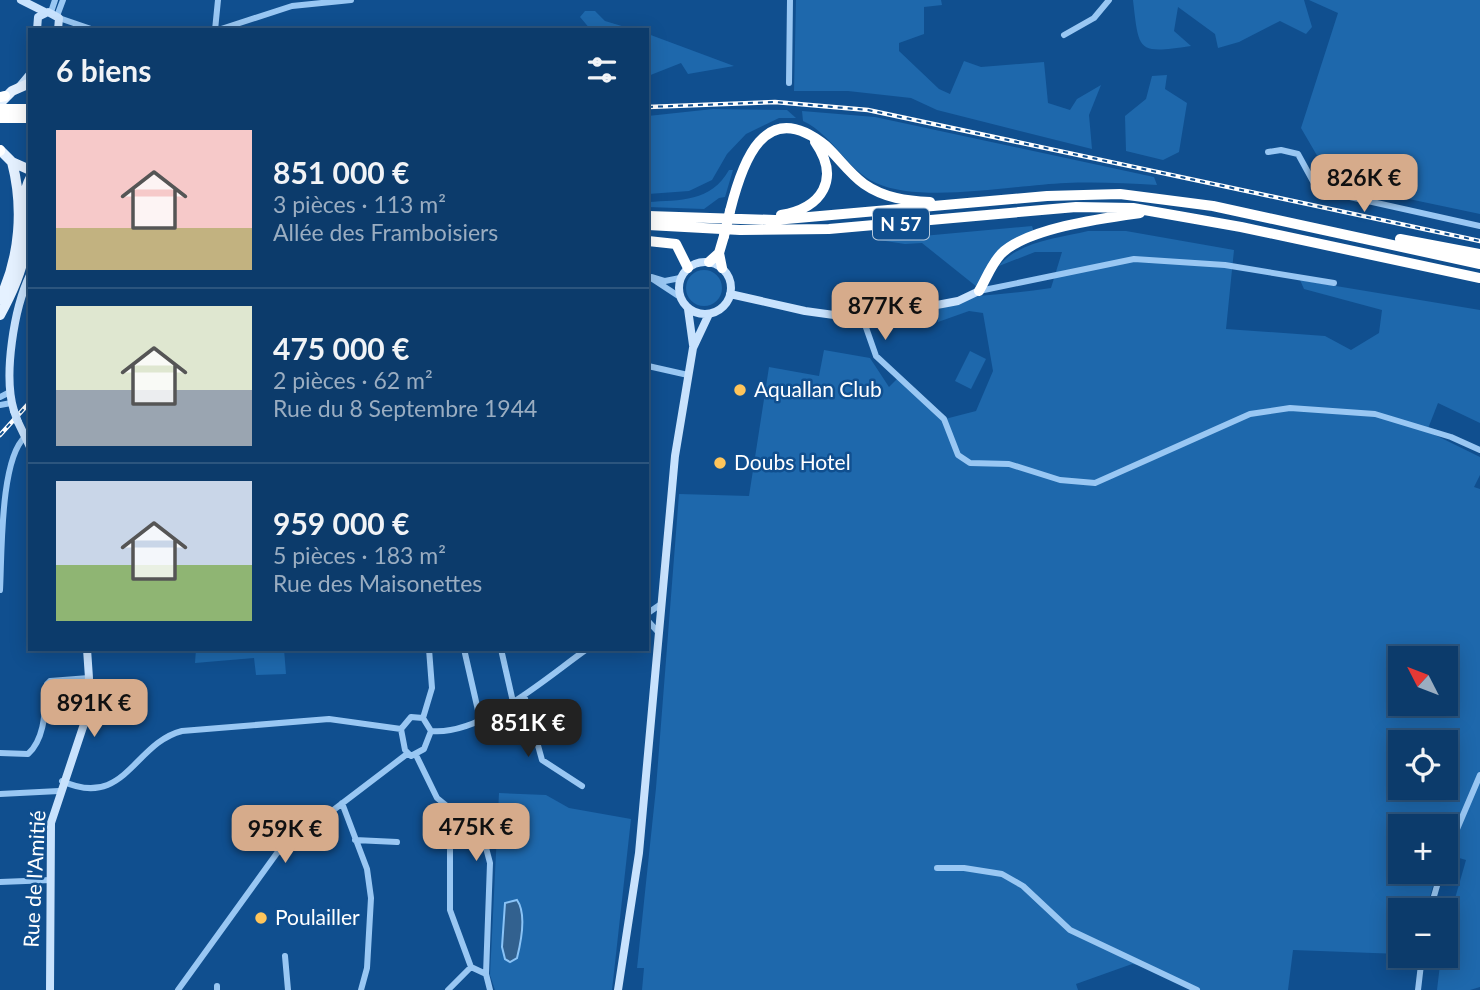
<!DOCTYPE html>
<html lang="fr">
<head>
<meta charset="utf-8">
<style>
	:root { --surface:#0c3b6b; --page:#1a4673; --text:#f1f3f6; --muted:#9aadc1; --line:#2c557e; --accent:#d6ab8b }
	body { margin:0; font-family:Lato,sans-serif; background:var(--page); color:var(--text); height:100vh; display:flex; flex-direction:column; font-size:26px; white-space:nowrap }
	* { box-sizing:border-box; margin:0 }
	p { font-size:23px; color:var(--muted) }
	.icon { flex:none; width:38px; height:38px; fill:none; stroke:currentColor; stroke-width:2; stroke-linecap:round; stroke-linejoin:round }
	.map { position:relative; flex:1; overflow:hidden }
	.side { position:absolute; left:28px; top:28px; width:621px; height:623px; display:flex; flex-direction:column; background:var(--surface); border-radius:0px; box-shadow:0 4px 18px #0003,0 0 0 2px var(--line) }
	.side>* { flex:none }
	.needle { width:46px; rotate:312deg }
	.tools { position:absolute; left:1388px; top:646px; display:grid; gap:14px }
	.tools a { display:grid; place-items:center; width:70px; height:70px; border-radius:0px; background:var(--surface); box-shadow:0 4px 18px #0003,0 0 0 2px var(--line); font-size:35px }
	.price { position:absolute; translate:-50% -60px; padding:0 16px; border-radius:14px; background:var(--accent); color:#111; font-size:23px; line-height:46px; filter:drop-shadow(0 2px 4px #0008) }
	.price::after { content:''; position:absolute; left:50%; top:42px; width:21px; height:16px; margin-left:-10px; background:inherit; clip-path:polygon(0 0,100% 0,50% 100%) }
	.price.selected { background:#222; color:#fff }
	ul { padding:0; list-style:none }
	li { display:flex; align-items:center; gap:21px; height:175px; padding:0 28px }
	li+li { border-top:2px solid var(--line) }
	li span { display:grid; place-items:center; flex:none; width:196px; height:140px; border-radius:0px; color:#555 }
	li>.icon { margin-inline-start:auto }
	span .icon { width:84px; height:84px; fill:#fffc; stroke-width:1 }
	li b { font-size:30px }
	h2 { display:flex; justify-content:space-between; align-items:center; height:84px; padding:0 28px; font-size:30px }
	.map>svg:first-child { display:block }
	.green { fill:#1e68ac; fill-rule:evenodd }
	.water { fill:#32618f; stroke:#8ac3f6; stroke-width:2 }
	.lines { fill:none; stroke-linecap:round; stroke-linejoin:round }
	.street { stroke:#99c7f3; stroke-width:6 }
	.secondary { stroke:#c8e2fd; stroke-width:8 }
	.primary { stroke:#e5f1ff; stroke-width:10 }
	.highway { stroke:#fff; stroke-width:10 }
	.rail-casing { stroke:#fff; stroke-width:4.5 }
	.rail { stroke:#104f8f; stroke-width:2; stroke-dasharray:5; stroke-linecap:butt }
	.secondary-bridge { stroke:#c8e2fd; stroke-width:8 }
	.highway-bridge { stroke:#fff; stroke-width:10 }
	.poi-dot { fill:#ffc55b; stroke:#104f8f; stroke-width:2.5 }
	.labels { text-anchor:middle; stroke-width:5; stroke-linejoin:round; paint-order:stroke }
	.shield { fill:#104f8f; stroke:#b7cadd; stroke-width:2 }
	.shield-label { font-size:19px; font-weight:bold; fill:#fff }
	.poi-label { font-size:21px; fill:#fff; stroke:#104f8f; text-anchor:start }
	.street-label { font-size:21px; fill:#fff; stroke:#104f8f }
</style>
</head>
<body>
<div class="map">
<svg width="1480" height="990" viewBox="0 0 1480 990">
	<rect width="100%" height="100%" fill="#104f8f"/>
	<path class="green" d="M796,0H941L942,5L924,7V34L899,43V51L939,89L950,94L964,61L981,67L1044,62L1048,103L1070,110L1077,99L1101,85L1089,115L1092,149L937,110L911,98L848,91H794Z
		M1133,0H1304L1312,27L1306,34L1280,21L1239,42L1218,48L1215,34L1178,7L1174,31L1191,46C1137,54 1139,52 1133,0Z
		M1309,0H1480V214L1333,183L1301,128L1338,13Z
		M585,11H595L605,21L635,30H591L580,17Z
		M648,34L734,66L688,74L681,63L648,76Z
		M1167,75L1165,89L1187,103L1179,152L1163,160L1126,151L1125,116L1146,99L1152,76Z
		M713,109L787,110L796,118H779L746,134L727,154L712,180L689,191L648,194V116Z
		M802,111L875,117L1154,177L1157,185C1126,183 1096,182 1066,183C1014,185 922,204 876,183C846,169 833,135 803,121Z
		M729,170H733L725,197L719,198L704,209L648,207V202C680,200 711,202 729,170Z
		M1032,226L1034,232L1007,245L977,287L922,243L905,244L879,240Z
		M1088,231H1126L1234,250L1226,329L1325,336L1351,350L1379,333L1382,310L1304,289L1300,280L1480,310V423L1438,403L1427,431L1480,457V475L1474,487L1480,489V987L1470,990H1437L1441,956H1446V930L1466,860L1446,854V826H1400V872H1437L1426,910H1400V954L1293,950L1288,990H1191L1144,966L1132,964L1076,984L1078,990H642L644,968H637L656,788L679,494L749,496L769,367L819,376L824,350L870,358L889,387L897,379L945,419L976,411L993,371L983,313L969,311L938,322L936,310C947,307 970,297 978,296C1002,294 1026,292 1051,288L1062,252H1035L999,266C1019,241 1059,238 1088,231ZM1400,658H1446V704H1400ZM1400,742H1446V788H1400Z
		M686 288a18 18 0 1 1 36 0a18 18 0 1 1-36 0Z
		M970,351L986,359L971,389L955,381Z
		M196,649H284L286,674L256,675L254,658L195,663Z
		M499,793L546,795L569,808L631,819L612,990H495L490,975Z"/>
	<path class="water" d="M517,900C527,914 521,942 517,958L510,962L505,959L502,947L505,903Z"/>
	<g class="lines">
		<path class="street" d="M51,12L55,0
			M57,16L63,0
			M59,18L94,30
			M61,30L87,28
			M215,30L218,0
			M218,30L292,6L351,0
			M1064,35L1094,18L1109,0
			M789,83L790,0
			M1268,152L1281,150L1298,154L1315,185L1323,191L1480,226
			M648,276L680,297
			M652,277L665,281L680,278
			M979,291L1134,259L1225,265L1334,283
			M863,319L876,356L944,419L958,455L970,463L1009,464L1060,480L1095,483L1250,414L1290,408L1375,414L1451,437L1480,450
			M648,366L688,375
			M0,397L8,393
			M0,405L11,403
			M0,590C2,554 0,459 25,437
			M648,613L661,604
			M648,621L658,632
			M464,649L480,719
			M501,649L513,702
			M524,695L542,760L582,786
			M411,717L423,718L431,731L424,749L411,756L405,750L401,729Z
			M423,718L432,688L429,649
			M431,731C482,736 547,677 587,649
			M0,753L28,754C46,738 45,706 47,684L50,681L89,678
			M416,755L437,798L473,827L485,844L490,863L486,974L490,990
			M62,781C125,810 134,743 182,731L329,719L401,729
			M0,794L59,791
			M342,803L367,869L371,898L367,968L361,990
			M453,814L450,828V910L471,967L486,974
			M355,840L397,842
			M1446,855L1480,775
			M937,868H964L1002,874L1023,886L1070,930L1197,990
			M0,882L51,880
			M1430,910L1441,872
			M285,956L288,990
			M217,986V990
			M178,990L277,853L407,754
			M448,990L471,967
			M1418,990L1422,956"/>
		<path class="secondary" d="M21,0L45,12
			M37,30L38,17L48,12L59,18L58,30
			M19,87L30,74
			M679 288a26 26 0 1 1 52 0a26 26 0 1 1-52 0Z
			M730,294L805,311L863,319L958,301L979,291
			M688,309L693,345
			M14,411C3,376 14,308 30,275
			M18,422L30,447
			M50,990L51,823L84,724L89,678L87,649
			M618,990L639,853L675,456L693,348L709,314"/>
		<path class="primary" d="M0,103L12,91L30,83
			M0,150L12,162L30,170
			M0,299C20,257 24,208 12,162
			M0,315C11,295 22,272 25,249C29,227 19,199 30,179"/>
		<path class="highway" d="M0,97L5,96
			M0,109H30
			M0,118H30
			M0,150V151
			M730,211C742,163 764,96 826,146C839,158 849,173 864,184C884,198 907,201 930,202
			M781,215C822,208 841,179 815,142
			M648,216L775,220L1047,196L1120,194L1213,206L1480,264
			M648,225L740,230L829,229L1076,207L1133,208L1241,227L1480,278
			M1400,239L1480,254
			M648,241L676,244L688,268
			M709,262L719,253
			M722,268L719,253L724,236
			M979,291C986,279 991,265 1001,254C1027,228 1104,218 1140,213"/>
		<g class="rail-casing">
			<path id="rail" d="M648,107L775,102L868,110L1480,241
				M0,435L30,402"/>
		</g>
		<use href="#rail" class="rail"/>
		<path class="secondary-bridge" d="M14,411L18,422"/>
		<path class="highway-bridge" d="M724,236L730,211"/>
	</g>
	<g class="poi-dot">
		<circle cx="740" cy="390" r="7"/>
		<circle cx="720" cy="463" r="7"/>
		<circle cx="261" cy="918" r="7"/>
	</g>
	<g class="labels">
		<rect class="shield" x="873" y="208.5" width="56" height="31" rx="5"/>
		<g class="shield-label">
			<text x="901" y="231">N 57</text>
		</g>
		<g class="poi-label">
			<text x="754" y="397">Aquallan Club</text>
			<text x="734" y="470">Doubs Hotel</text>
			<text x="275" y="925">Poulailler</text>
		</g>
		<g class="street-label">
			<text transform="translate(35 879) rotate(-87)" y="7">Rue de l'Amitié</text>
		</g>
	</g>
</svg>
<div class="tools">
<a><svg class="needle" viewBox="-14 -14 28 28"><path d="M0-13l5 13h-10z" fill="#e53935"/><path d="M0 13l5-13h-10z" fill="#9aadc1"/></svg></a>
<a><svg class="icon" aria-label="locate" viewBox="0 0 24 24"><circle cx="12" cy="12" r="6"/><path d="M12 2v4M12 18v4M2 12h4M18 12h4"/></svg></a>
<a>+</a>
<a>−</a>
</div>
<b class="price" style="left:1364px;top:214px">826K €</b>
<b class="price" style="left:885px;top:342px">877K €</b>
<b class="price" style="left:94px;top:739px">891K €</b>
<b class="price selected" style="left:528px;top:759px">851K €</b>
<b class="price" style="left:476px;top:863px">475K €</b>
<b class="price" style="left:285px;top:865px">959K €</b>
<section class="side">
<h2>6 biens<svg class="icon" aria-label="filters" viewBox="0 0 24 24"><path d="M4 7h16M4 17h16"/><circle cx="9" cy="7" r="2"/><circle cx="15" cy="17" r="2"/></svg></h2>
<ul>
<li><span style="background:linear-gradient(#f6c9c9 70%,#c2b280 0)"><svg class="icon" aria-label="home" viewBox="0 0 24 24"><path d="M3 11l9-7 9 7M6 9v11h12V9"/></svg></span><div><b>851 000 €</b><p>3 pièces · 113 m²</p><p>Allée des Framboisiers</p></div></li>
<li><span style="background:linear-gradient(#dfe7d0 60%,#9aa5b1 0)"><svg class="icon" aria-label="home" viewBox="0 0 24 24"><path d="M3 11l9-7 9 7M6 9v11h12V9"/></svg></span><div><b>475 000 €</b><p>2 pièces · 62 m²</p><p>Rue du 8 Septembre 1944</p></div></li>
<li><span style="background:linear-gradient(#c9d6e8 60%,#8fb573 0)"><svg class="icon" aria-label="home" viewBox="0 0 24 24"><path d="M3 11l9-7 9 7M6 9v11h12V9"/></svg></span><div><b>959 000 €</b><p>5 pièces · 183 m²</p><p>Rue des Maisonettes</p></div></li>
</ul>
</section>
</div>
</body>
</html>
